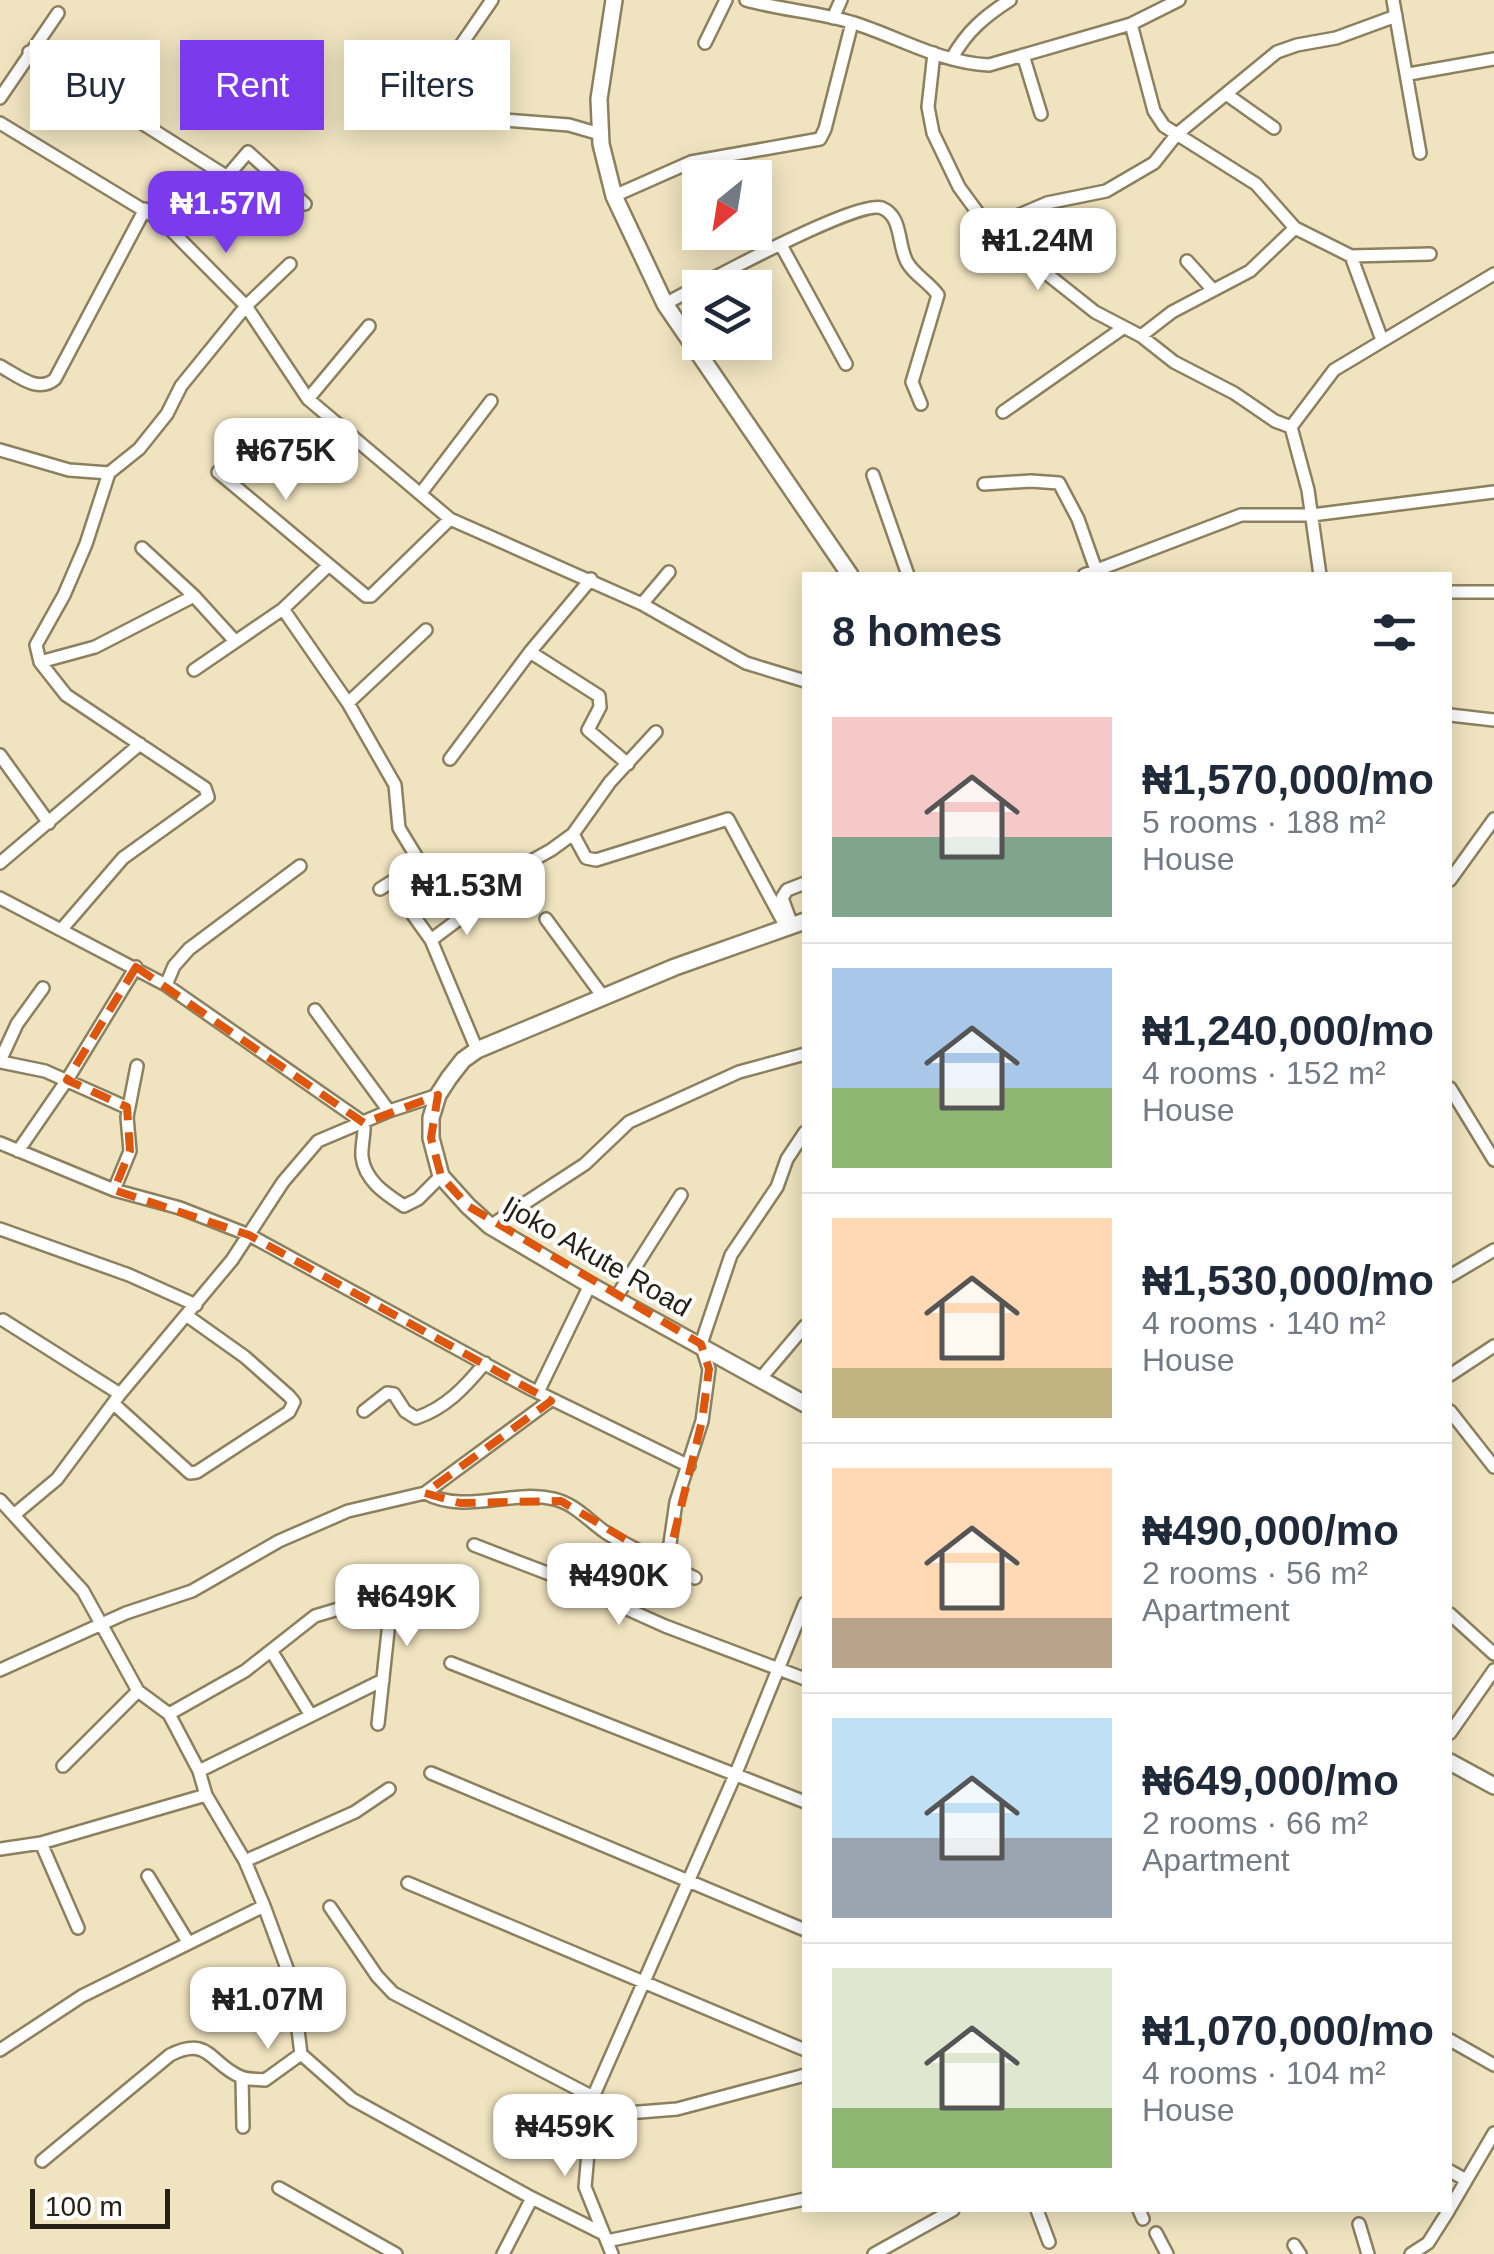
<!DOCTYPE html>
<html lang="en">
<head>
<meta charset="utf-8">
<style>
	:root { --surface:#fff; --page:#f2f2f3; --text:#1f2937; --muted:#747a83; --line:#e0e1e3; --accent:#7c3aed }
	body { margin:0; font-family:Arial,sans-serif; background:var(--page); color:var(--text); height:100vh; display:flex; flex-direction:column; font-size:38px; white-space:nowrap }
	* { box-sizing:border-box; margin:0 }
	p { font-size:32px; color:var(--muted) }
	.icon { flex:none; width:55px; height:55px; fill:none; stroke:currentColor; stroke-width:2; stroke-linecap:round; stroke-linejoin:round }
	.map { position:relative; flex:1; overflow:hidden }
	.panel { position:absolute; left:802px; top:572px; width:650px; height:1640px; display:flex; flex-direction:column; background:var(--surface); border-radius:0px; box-shadow:0 5px 25px #0003 }
	.panel>* { flex:none }
	.guide { position:absolute; left:30px; top:40px; width:622px; height:90px; display:flex; gap:20px }
	.needle { width:65px; rotate:210deg }
	.tools { position:absolute; left:682px; top:160px; display:grid; gap:20px }
	.tools a { display:grid; place-items:center; width:90px; height:90px; border-radius:0px; background:var(--surface); box-shadow:0 5px 25px #0003; font-size:50px }
	.scale { position:absolute; left:30px; bottom:25px; width:140px; box-sizing:border-box; padding-left:10px; border:5px solid #262114; border-top:0; font-size:28px; line-height:35px; white-space:nowrap; color:#262114; -webkit-text-stroke:8px #fff; paint-order:stroke }
	.price { position:absolute; translate:-50% -85px; padding:0 22px; border-radius:20px; background:#fff; color:#222; font-size:32px; line-height:65px; filter:drop-shadow(0 2px 5px #0008) }
	.price::after { content:''; position:absolute; left:50%; top:60px; width:30px; height:22px; margin-left:-15px; background:inherit; clip-path:polygon(0 0,100% 0,50% 100%) }
	.price.current { background:var(--accent); color:#fff }
	ul { padding:0; list-style:none }
	li { display:flex; align-items:center; gap:30px; height:250px; padding:0 30px }
	li+li { border-top:2px solid var(--line) }
	li span { display:grid; place-items:center; flex:none; width:280px; height:200px; border-radius:0px; color:#555 }
	li>.icon { margin-inline-start:auto }
	span .icon { width:120px; height:120px; fill:#fffc; stroke-width:1 }
	li b { font-size:42px }
	h2 { display:flex; justify-content:space-between; align-items:center; height:120px; padding:0 30px; font-size:42px }
	.tag { padding:0 35px; border-radius:0px; background:var(--surface); box-shadow:0 5px 25px #0003; font-size:35px; line-height:90px }
	.tag.current { background:var(--accent); color:#fff }
	.map>svg:first-child { display:block }
	.lines { fill:none; stroke-linecap:round; stroke-linejoin:round }
	.minor-casing { stroke:#8b815f; stroke-width:16 }
	.secondary-casing { stroke:#8b815f; stroke-width:20 }
	.minor { stroke:#fff; stroke-width:11 }
	.secondary { stroke:#fff; stroke-width:15 }
	.marked { fill:none; stroke:#de560c; stroke-width:8; stroke-dasharray:20 12; stroke-linejoin:round }
	.labels { text-anchor:middle; stroke-width:8; stroke-linejoin:round; paint-order:stroke }
	.street-label { font-size:28px; fill:#262114; stroke:#fff }
</style>
</head>
<body>
<div class="map">
<svg width="1494" height="2254" viewBox="0 0 1494 2254">
	<rect width="100%" height="100%" fill="#f0e4c0"/>
	<g class="lines">
		<g class="minor-casing">
			<path id="minor" d="M746,0C781,10 819,12 854,23C898,37 941,63 989,65L1131,24L1179,0
				M1393,0L1420,153
				M833,18L841,0
				M1131,24L1154,111L1164,126L1256,184L1295,228L1351,256L1430,254
				M705,43L726,0
				M29,52L226,176
				M934,53L928,107L933,133L959,187L989,228L1095,312L1141,336L1174,362L1234,393L1275,421L1291,427
				M1023,55L1041,114
				M952,58C967,31 985,16 1010,0
				M448,64L492,0
				M1409,74L1494,59
				M1226,94L1274,128
				M0,98L58,13
				M504,120L569,125L600,134
				M0,123L163,222L246,306L308,399L450,519L642,604L746,663L805,681
				M614,196L691,162L820,139L825,129L852,23
				M989,228L1047,203L1106,191L1154,163L1177,134L1277,52L1297,45L1336,38L1396,16
				M177,235L248,152L305,204
				M781,245L846,364
				M1351,256L1382,340
				M1187,261L1213,290
				M665,304C695,288 859,198 882,208C903,217 897,244 907,262C914,275 929,282 938,295L912,382L921,404
				M1141,336L1172,312L1250,271L1295,228
				M0,366C17,375 38,394 55,379L145,209
				M308,399L369,326
				M1003,412L1123,328
				M1291,427L1334,370L1494,274
				M1291,427L1308,490L1320,575
				M0,450L69,470L109,473
				M218,472L366,596H371L450,519
				M873,475L908,575
				M984,484L1031,481L1059,483L1078,519L1096,570
				M421,493L491,401
				M142,548L194,596L234,640
				M1084,575L1241,515H1312L1494,492
				M1450,592H1494
				M642,604L669,572
				M283,609L348,703L395,785L399,828L430,879
				M530,652L599,696L600,707L588,730L628,764
				M40,662L95,647L194,596
				M194,670L283,609L328,566
				M348,703L426,630
				M1450,715L1494,720
				M0,755L49,823
				M450,759L530,652L591,579
				M573,834L586,858L596,860L728,819L786,927
				M0,863L140,744
				M1450,880L1494,819
				M380,889L396,879L492,874L524,865L551,850L573,834L610,782L656,732
				M0,898L166,985L364,1123
				M411,912L431,940L477,1050
				M546,919L604,998
				M792,925L782,898L787,890L805,883
				M61,930L123,858L208,797L205,788L66,695L40,662L36,645L64,595L86,544L109,473L139,449L167,414L181,386L246,306L290,264
				M431,940L479,904
				M166,985L174,966L189,949L300,866
				M315,1010L389,1111
				M0,1061L17,1024L43,988
				M1,1062L45,1071L128,1108
				M1450,1088L1494,1160
				M364,1123C365,1134 361,1146 362,1157C365,1181 386,1194 404,1206L418,1199L441,1176
				M0,1143L114,1190L180,1208L249,1235L529,1388L689,1466
				M18,1151L67,1080L136,967
				M114,1190L130,1151L127,1117L137,1066
				M490,1226L585,1164L629,1122L739,1072L805,1054
				M0,1229L129,1275L196,1305
				M1450,1276L1494,1250
				M615,1299L681,1195
				M3,1320L120,1394
				M1450,1375L1494,1346
				M761,1378L805,1326
				M538,1392L590,1285
				M114,1404L190,1473L197,1472L289,1412L294,1402L289,1396L245,1357L186,1315
				M364,1411L387,1393L394,1394L405,1411L416,1418C446,1408 465,1387 485,1363
				M1450,1411L1494,1467
				M425,1493C466,1515 510,1489 554,1499C575,1504 588,1520 605,1532C633,1550 666,1563 695,1578
				M0,1500L83,1591L138,1691L169,1714L199,1771L206,1795L245,1861L264,1906L292,1982L301,2054L352,2099L532,2198L602,2233
				M15,1514L57,1479L120,1394L232,1260L283,1182L318,1141L389,1111L438,1095
				M474,1545L547,1573L665,1626L805,1679
				M667,1564L676,1502L702,1421L709,1369L701,1344L731,1255L777,1187L787,1159L805,1132
				M1450,1614L1494,1654
				M272,1652L310,1714
				M451,1663L805,1802
				M0,1670L126,1613L192,1591L279,1541L348,1511L425,1493L551,1400
				M169,1714L245,1671L315,1616L345,1607
				M378,1724L390,1613
				M1450,1733L1494,1670
				M63,1766L138,1691
				M199,1771L383,1680
				M431,1773L805,1930
				M41,1843L78,1928
				M0,1849L41,1843L206,1795
				M245,1861L355,1812L389,1789
				M148,1876L188,1942
				M408,1883L805,2050
				M330,1907L377,1976L393,1993L593,2097
				M1450,2040L1494,2065
				M0,2050L82,1996L264,1906
				M242,2078L243,2127
				M590,2116L677,2109L805,2075
				M42,2161L170,2055C209,2035 210,2064 241,2077C248,2080 258,2079 265,2080L301,2054
				M1450,2171L1466,2180
				M279,2188L396,2254
				M1450,2208L1494,2133
				M1037,2210L1049,2242
				M1139,2210L1143,2219
				M1359,2224L1368,2254
				M1156,2233L1167,2254
				M607,2241L805,2199
				M1294,2245L1300,2254
				M503,2254L532,2198
				M612,2254L585,2187L593,2097L736,1773L805,1603
				M874,2254L953,2210
				M1411,2254L1428,2243L1449,2210"/>
		</g>
		<g class="secondary-casing">
			<path id="secondary" d="M614,0L599,99L601,144L614,196L665,304L850,575
				M805,921L675,967L477,1050L463,1060L449,1078L438,1095L431,1118V1138L441,1176L468,1206L490,1226L590,1285L805,1404
				M1450,1762L1494,1786"/>
		</g>
		<use href="#minor" class="minor"/>
		<use href="#secondary" class="secondary"/>
	</g>
	<path class="marked" d="M136,967L364,1123L438,1095L431,1138L441,1176L468,1206L701,1344L709,1369L702,1421L667,1564L561,1501L460,1503L425,1493L551,1401L249,1235L114,1190L130,1151L127,1107L67,1080Z"/>
	<g class="labels">
		<g class="street-label">
			<text transform="translate(597 1256) rotate(30)" y="10">Ijoko Akute Road</text>
		</g>
	</g>
</svg>
<div class="tools">
<a><svg class="needle" viewBox="-14 -14 28 28"><path d="M0-13l5 13h-10z" fill="#e53935"/><path d="M0 13l5-13h-10z" fill="#747a83"/></svg></a>
<a><svg class="icon" aria-label="layers" viewBox="0 0 24 24"><path d="M12 4l9 5-9 5-9-5zM3 14l9 5 9-5"/></svg></a>
</div>
<div class="scale">100 m</div>
<b class="price current" style="left:226px;top:256px">₦1.57M</b>
<b class="price" style="left:1038px;top:293px">₦1.24M</b>
<b class="price" style="left:286px;top:503px">₦675K</b>
<b class="price" style="left:467px;top:938px">₦1.53M</b>
<b class="price" style="left:619px;top:1628px">₦490K</b>
<b class="price" style="left:407px;top:1649px">₦649K</b>
<b class="price" style="left:268px;top:2052px">₦1.07M</b>
<b class="price" style="left:565px;top:2179px">₦459K</b>
<div class="guide">
<a class="tag">Buy</a>
<a class="tag current">Rent</a>
<a class="tag">Filters</a>
</div>
<section class="panel">
<h2>8 homes<svg class="icon" aria-label="filters" viewBox="0 0 24 24"><path d="M4 7h16M4 17h16"/><circle cx="9" cy="7" r="2"/><circle cx="15" cy="17" r="2"/></svg></h2>
<ul>
<li><span style="background:linear-gradient(#f6c9c9 60%,#7fa58c 0)"><svg class="icon" aria-label="home" viewBox="0 0 24 24"><path d="M3 11l9-7 9 7M6 9v11h12V9"/></svg></span><div><b>₦1,570,000/mo</b><p>5 rooms · 188 m²</p><p>House</p></div></li>
<li><span style="background:linear-gradient(#a9c7e8 60%,#8fb573 0)"><svg class="icon" aria-label="home" viewBox="0 0 24 24"><path d="M3 11l9-7 9 7M6 9v11h12V9"/></svg></span><div><b>₦1,240,000/mo</b><p>4 rooms · 152 m²</p><p>House</p></div></li>
<li><span style="background:linear-gradient(#ffd9b3 75%,#c2b280 0)"><svg class="icon" aria-label="home" viewBox="0 0 24 24"><path d="M3 11l9-7 9 7M6 9v11h12V9"/></svg></span><div><b>₦1,530,000/mo</b><p>4 rooms · 140 m²</p><p>House</p></div></li>
<li><span style="background:linear-gradient(#ffd9b3 75%,#b9a48a 0)"><svg class="icon" aria-label="home" viewBox="0 0 24 24"><path d="M3 11l9-7 9 7M6 9v11h12V9"/></svg></span><div><b>₦490,000/mo</b><p>2 rooms · 56 m²</p><p>Apartment</p></div></li>
<li><span style="background:linear-gradient(#bfe0f5 60%,#9aa5b1 0)"><svg class="icon" aria-label="home" viewBox="0 0 24 24"><path d="M3 11l9-7 9 7M6 9v11h12V9"/></svg></span><div><b>₦649,000/mo</b><p>2 rooms · 66 m²</p><p>Apartment</p></div></li>
<li><span style="background:linear-gradient(#dfe7d0 70%,#8fb573 0)"><svg class="icon" aria-label="home" viewBox="0 0 24 24"><path d="M3 11l9-7 9 7M6 9v11h12V9"/></svg></span><div><b>₦1,070,000/mo</b><p>4 rooms · 104 m²</p><p>House</p></div></li>
</ul>
</section>
</div>
</body>
</html>
